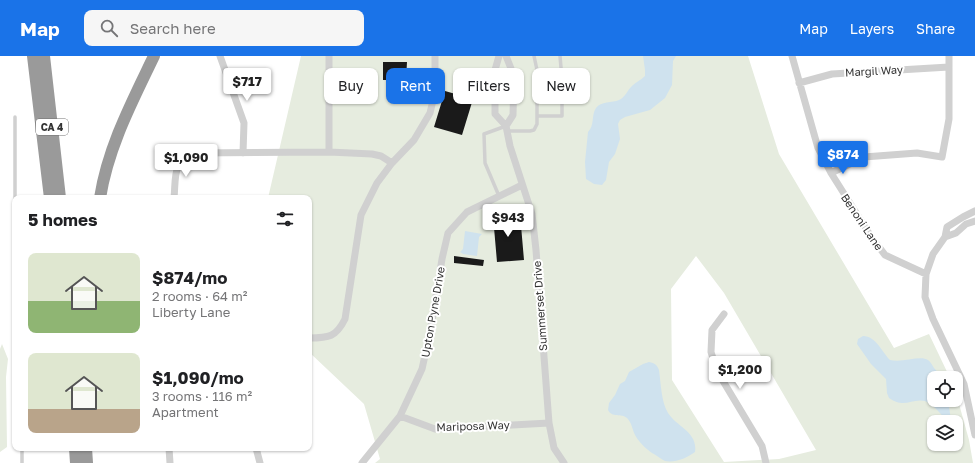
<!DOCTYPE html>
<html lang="en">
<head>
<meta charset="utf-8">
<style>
	:root { --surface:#fff; --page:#f6f6f6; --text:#202124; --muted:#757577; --accent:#1a73e8 }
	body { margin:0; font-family:"Golos Text",sans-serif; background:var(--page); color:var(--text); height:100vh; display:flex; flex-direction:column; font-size:15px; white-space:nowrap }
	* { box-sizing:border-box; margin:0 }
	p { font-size:13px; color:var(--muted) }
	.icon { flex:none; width:22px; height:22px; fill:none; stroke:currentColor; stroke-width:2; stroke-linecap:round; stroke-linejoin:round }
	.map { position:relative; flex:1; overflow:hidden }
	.details { position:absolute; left:12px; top:139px; width:300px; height:256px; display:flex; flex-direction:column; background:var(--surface); border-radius:8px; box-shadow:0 1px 3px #0004 }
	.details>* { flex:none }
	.hud { position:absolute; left:324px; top:12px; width:380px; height:36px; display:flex; gap:8px }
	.tools { position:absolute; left:927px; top:315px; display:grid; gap:8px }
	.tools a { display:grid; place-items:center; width:36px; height:36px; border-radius:8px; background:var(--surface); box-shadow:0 1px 3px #0004; font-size:20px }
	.price { position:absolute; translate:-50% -34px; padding:0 9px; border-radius:4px; background:#fff; color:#222; font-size:13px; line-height:26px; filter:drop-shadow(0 1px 2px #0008) }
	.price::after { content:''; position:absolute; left:50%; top:24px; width:12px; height:9px; margin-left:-6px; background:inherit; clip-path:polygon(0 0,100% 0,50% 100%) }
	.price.selected { background:var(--accent); color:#fff }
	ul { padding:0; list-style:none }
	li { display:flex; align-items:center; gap:12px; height:100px; padding:0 16px }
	li span { display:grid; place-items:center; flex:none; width:112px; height:80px; border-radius:8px; color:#555 }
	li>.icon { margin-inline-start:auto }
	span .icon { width:48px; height:48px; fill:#fffc; stroke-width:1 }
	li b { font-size:17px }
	h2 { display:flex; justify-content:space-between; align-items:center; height:48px; padding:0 16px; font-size:17px }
	.chip { padding:0 14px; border-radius:8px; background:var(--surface); box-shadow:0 1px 3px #0004; font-size:14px; line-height:36px }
	.chip.selected { background:var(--accent); color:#fff }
	header { display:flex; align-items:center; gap:24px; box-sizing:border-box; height:56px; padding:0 20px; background:var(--accent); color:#fff }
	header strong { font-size:19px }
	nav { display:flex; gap:22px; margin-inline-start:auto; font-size:14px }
	.search { width:280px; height:36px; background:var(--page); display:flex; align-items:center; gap:10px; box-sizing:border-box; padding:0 14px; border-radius:8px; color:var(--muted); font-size:15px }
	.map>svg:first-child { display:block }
	.green { fill:#e6ecdf; fill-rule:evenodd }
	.water { fill:#cfe2ee }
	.building { fill:#1a1a1a }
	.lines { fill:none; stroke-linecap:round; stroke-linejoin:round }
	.service { stroke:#d0d0d0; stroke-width:3.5 }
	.minor { stroke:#d0d0d0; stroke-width:7 }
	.motorway { stroke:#9a9a9a; stroke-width:12 }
	.labels { text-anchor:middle; stroke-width:4; stroke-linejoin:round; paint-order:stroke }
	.shield { fill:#fff; stroke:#707070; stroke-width:1 }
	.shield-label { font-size:10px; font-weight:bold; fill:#333 }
	.street-label { font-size:11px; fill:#333; stroke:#fff }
</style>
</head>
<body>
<header>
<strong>Map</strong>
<div class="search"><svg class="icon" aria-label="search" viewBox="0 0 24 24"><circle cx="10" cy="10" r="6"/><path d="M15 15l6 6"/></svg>Search here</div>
<nav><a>Map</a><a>Layers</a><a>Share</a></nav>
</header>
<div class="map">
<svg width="975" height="407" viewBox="0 0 975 407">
	<rect width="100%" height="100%" fill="#fff"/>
	<path class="green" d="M301,0H748L779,98L894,292L929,278L950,322H934V344H956V337L969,384L973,407H375L380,403L364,348L309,296V142H268ZM696,200L724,237L816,394L779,403L724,406L672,324L671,233ZM934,366H956V388H934Z
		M2,288L8,303L6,321L7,391L0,396V293Z"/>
	<path class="water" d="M643,0H676L673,5L672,29L665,42L650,54L625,61L620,64L618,68L620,83L615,98L609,106L606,124L602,129L594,128L586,123L585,106L588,76C595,69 591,59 596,52C601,45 612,47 619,44C626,41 627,34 632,30C636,26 641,24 645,20V14Z
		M465,175L482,178L479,181L477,200L463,198L460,196L463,193Z
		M863,280C876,280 882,296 890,304C903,307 920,299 928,304C931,306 932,309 934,312C937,316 940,317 941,322H934V344H948L951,364H946C941,358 933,348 925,345C911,342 905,353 889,342L887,337L886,323L871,308L857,288L858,283Z
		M649,306C655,307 657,309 659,314C661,328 661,345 668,357C677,371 698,376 695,396C687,402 675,407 665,405C661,403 656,399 652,397C646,393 638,385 635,379C632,373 632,367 627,362C621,357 612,362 608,354L609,347L615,339L620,328L625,325L629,316L643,308Z"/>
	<path class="building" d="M383,6H407L406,24H383Z
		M445,35L473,43L462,79L434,71Z
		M520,158L524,204L497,206L493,160Z
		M454,200L484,204L483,210L454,207Z"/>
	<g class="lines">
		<path class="service" d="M537,60H562V23L560,0
			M15,61V142
			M507,75H530L534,74L537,68V14L534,0
			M499,140L485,107L484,78L506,70
			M22,392V407"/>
		<path class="minor" d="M220,0L244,67L243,97
			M499,0L495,14V58L506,70L510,90L532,158L536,194L549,367L554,392L564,407
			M506,0L514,20L513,59L506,70
			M792,0L818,92L831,117L872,182L885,199L926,218
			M799,27L832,18L949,11
			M329,96V0
			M831,117L864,101L917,97L942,101L949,63V0
			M174,142C176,122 172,105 194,97L329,96L372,98L381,100L392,107
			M975,155L963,161L947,171L945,181L933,198L926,218L925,241L933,263L964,328L975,379
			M945,181L956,177L966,168L975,165
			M724,258L712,274L711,296L717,315L762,390L766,407
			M309,282C329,282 336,281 345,263L361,159L377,127L392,107L414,84L430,57L435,36V0
			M400,360L435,373L549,367
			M169,392L170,407
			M256,392L260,407
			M362,407L400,360L422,313L430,277L442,203L448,177L467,156L522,129"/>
		<path class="motorway" d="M33,0L50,142
			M44,0L60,142
			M100,142C108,91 132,46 154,0
			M75,392L76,407
			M86,392L87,407"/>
	</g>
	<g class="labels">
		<rect class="shield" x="36" y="63" width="32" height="16" rx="3"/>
		<g class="shield-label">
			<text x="52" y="75">CA 4</text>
		</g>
		<g class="street-label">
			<text transform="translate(874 15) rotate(-3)" y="4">Margil Way</text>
			<text transform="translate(862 166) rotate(56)" y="4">Benoni Lane</text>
			<text transform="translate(540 250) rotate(-94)" y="4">Summerset Drive</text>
			<text transform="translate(433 256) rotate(-80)" y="4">Upton Pyne Drive</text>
			<text transform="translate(473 370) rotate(-2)" y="4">Mariposa Way</text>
		</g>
	</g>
</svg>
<div class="tools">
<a><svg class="icon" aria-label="locate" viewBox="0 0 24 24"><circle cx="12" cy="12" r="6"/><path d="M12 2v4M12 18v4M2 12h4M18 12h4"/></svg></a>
<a><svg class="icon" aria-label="layers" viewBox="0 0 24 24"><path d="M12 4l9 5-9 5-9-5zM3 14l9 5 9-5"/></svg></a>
</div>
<b class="price" style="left:247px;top:46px">$717</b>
<b class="price selected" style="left:843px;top:119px">$874</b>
<b class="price" style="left:186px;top:122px">$1,090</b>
<b class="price" style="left:508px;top:182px">$943</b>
<b class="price" style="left:740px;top:334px">$1,200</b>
<div class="hud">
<a class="chip">Buy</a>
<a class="chip selected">Rent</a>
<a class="chip">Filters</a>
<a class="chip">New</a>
</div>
<section class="details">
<h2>5 homes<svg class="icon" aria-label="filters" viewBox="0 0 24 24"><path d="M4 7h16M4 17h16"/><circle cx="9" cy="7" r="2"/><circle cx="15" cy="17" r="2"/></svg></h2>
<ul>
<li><span style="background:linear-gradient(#dfe7d0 60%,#8fb573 0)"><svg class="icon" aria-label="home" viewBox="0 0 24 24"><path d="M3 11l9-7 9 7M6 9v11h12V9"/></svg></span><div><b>$874/mo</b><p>2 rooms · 64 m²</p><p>Liberty Lane</p></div></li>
<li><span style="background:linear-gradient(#dfe7d0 70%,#b9a48a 0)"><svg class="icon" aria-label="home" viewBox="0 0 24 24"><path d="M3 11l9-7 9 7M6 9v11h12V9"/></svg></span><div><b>$1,090/mo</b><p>3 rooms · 116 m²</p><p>Apartment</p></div></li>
</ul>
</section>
</div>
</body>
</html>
